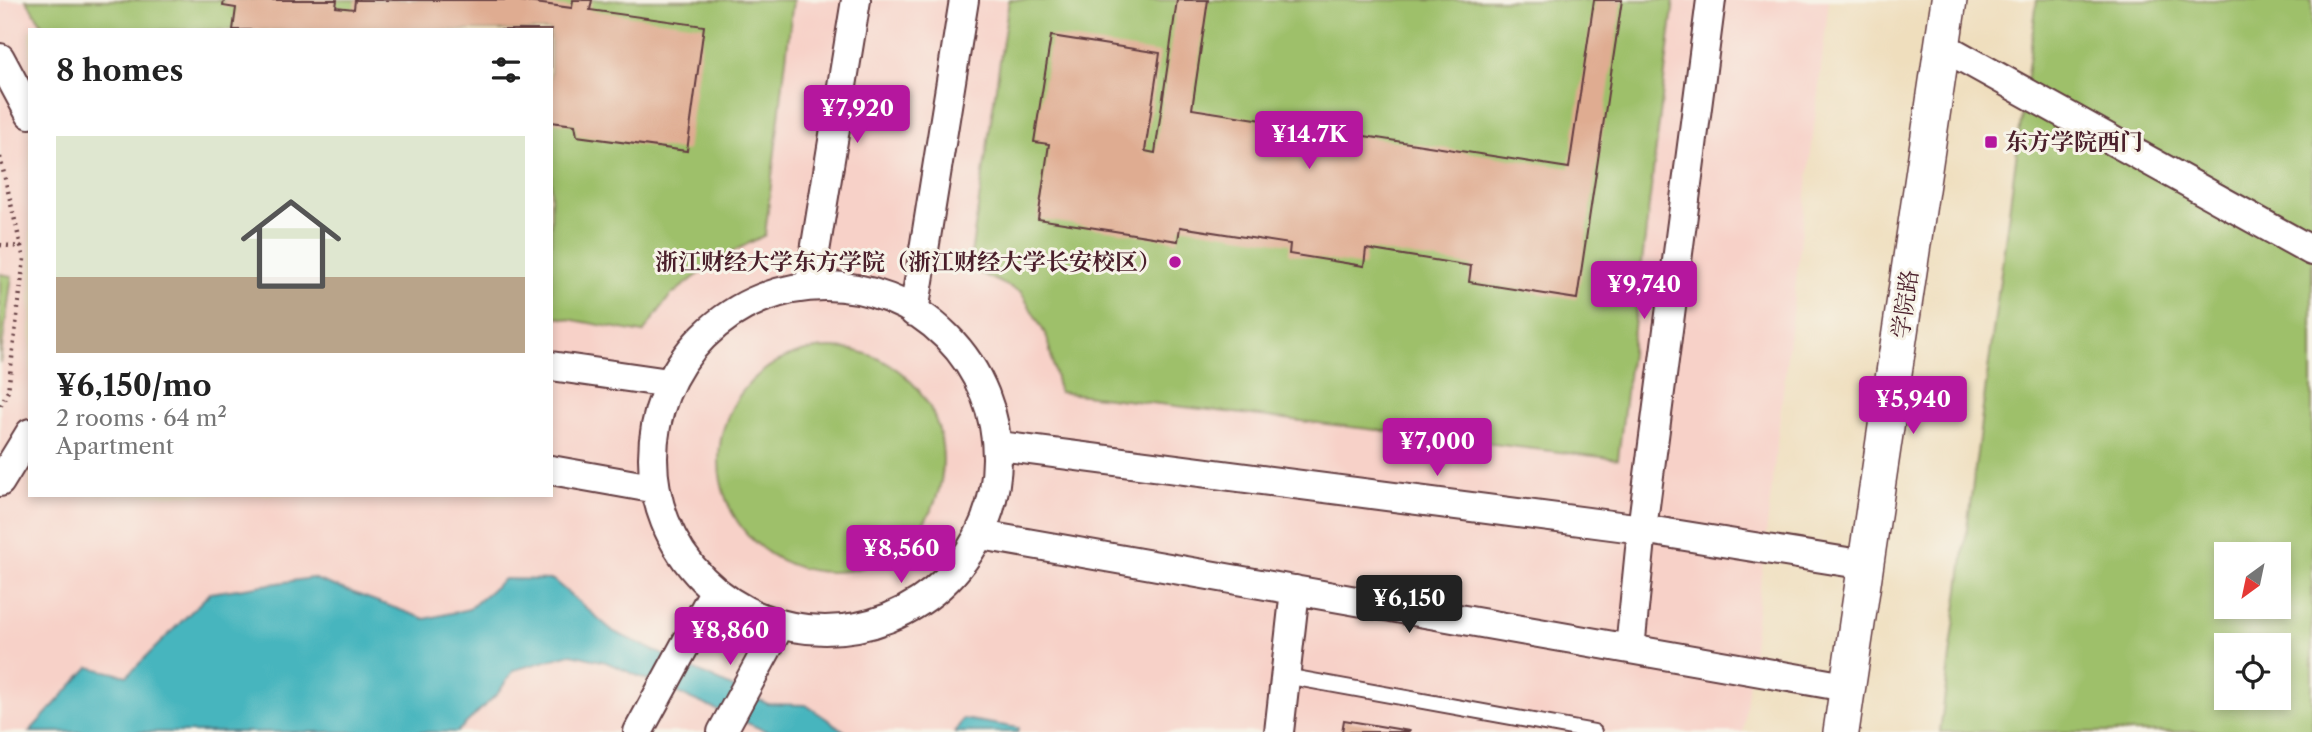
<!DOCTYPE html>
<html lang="en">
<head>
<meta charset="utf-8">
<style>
	:root { --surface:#fff; --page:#f6f6f6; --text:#222; --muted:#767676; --line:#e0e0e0; --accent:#b5179e }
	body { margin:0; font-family:"Libre Caslon Text","Noto Serif SC",serif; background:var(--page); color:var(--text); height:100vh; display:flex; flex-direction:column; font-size:26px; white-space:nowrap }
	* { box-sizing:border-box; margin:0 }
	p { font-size:23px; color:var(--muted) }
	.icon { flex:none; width:38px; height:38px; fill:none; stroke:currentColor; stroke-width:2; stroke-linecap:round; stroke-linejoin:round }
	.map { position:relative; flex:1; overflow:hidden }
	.panel { position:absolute; left:28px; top:28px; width:525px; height:469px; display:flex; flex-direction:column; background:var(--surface); border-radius:0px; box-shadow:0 4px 10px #0003 }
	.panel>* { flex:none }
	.needle { width:46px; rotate:213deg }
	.buttons { position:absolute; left:2214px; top:542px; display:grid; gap:14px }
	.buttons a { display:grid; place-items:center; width:77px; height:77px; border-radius:0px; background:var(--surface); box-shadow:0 4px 10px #0003; font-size:35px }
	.price { position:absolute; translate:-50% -60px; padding:0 16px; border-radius:7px; background:var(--accent); color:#fff; font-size:23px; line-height:46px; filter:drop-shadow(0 2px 4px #0008) }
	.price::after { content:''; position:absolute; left:50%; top:42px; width:21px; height:16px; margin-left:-10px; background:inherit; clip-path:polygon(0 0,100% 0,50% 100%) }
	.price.current { background:#222; color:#fff }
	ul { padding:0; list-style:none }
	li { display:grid; align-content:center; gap:14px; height:371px; padding:0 28px }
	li+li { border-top:2px solid var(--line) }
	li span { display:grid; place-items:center; height:217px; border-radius:0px; color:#555 }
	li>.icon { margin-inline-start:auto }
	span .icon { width:126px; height:126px; fill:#fffc; stroke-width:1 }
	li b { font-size:30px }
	h2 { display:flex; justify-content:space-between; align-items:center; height:84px; padding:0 28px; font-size:30px }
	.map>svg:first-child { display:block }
	.built { fill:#f7d1c8; fill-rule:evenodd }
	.green { fill:#9ec06a; stroke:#74704a; stroke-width:2; fill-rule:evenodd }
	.water { fill:#46b5be; stroke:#486a74; stroke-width:2 }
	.building { fill:#dfac91 }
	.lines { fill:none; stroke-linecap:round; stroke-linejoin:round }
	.service-casing { stroke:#633c41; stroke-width:18 }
	.minor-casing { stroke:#633c41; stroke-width:32 }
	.tertiary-casing { stroke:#633c41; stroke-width:38 }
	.path { stroke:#633c41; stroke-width:4.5; stroke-dasharray:2 5; stroke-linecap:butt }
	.service { stroke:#fff; stroke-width:14 }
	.minor { stroke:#fff; stroke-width:28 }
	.tertiary { stroke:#fff; stroke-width:35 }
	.poi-dot { fill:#b5179e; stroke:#f7f3e8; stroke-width:2.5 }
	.labels { text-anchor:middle; stroke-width:6; stroke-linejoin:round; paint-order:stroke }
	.poi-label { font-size:23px; font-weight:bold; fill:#4a1f2b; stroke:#f7f3e8; text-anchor:start }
	.street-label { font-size:23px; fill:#4a1f2b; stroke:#f7f3e8 }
</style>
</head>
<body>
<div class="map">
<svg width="2312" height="732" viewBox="0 0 2312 732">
	<rect width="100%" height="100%" fill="#f7f3e8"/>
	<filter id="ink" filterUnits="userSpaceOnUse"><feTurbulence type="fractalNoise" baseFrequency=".0143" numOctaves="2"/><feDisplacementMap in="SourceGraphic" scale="14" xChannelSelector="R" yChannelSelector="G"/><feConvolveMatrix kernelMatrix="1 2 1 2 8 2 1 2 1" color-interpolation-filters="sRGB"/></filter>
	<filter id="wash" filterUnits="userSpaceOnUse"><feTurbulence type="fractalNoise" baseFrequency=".00686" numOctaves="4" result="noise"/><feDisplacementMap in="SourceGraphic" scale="28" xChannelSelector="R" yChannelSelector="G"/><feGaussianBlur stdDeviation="1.57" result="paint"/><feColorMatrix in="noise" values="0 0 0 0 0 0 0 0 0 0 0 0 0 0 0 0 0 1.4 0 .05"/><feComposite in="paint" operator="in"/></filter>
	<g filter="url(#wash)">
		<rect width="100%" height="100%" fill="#efdebd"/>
		<path class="built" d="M0,0H1829L1743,732H0ZM30,30H551V495H30Z"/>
		<path class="green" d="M26,0H793L765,235L720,258L670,296L643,333L551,316V30H46Z
			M1009,0H1674L1618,459L1059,392L1047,337L1021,292L969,268Z
			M2037,0H2312V732H1940ZM2226,555H2278V607H2226ZM2226,646H2278V698H2226Z
			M0,274L12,276L0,363Z
			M719 460a112 112 0 1 1 224 0a112 112 0 1 1-224 0Z"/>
		<path class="water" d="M312,578L425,619L469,609L504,579L553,580L614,632L768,704L806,705L846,732H768L606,662L571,654L514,670L498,693L457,732H29L89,667L127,676L210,593Z
			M963,719L1019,728L1018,732H955Z"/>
		<g id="blocks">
			<path class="building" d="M224,0H337L336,7L354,9L355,0H513L572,8L573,0H592L590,10L704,26L687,151L577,136L575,125L551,122V30H233L236,8L223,6Z
				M1177,0H1208L1192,109L1569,168L1594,0H1622L1577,299L1469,282L1471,266L1366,249L1364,266L1289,254L1290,244L1180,227L1178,241L1038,219L1049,144L1034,142L1051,36L1160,53L1145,151L1155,153Z
				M1344,720L1409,731L1408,732H1342Z"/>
		</g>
	</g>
	<g filter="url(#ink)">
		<use href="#blocks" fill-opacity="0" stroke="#633c41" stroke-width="2"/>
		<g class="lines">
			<g class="service-casing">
				<path id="service" d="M1285,676L1594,732"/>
			</g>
			<g class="minor-casing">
				<path id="minor" d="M1942,46L2312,251
					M0,58L30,114
					M810,282L856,0
					M653 458a172 172 0 1 1 344 0a172 172 0 1 1-344 0Z
					M914,312L964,0
					M551,366L669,383
					M999,446L1642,529L1866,565
					M551,470L652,488
					M0,482L30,433
					M981,535L1846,687
					M1630,649L1642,529L1711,0
					M638,732L714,592
					M722,732L780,625
					M1279,732L1295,590"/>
			</g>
			<g class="tertiary-casing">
				<path id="tertiary" d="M1841,732L1949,0"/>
			</g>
			<path class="path" d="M0,157L24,259L8,391L0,407
				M0,245L21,247"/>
			<use href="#service" class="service"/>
			<use href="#minor" class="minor"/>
			<use href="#tertiary" class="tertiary"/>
		</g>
	</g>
	<g class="poi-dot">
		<rect x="1984" y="135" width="14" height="14" rx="3.5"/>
		<circle cx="1175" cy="262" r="7"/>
	</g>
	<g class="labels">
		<g class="poi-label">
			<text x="2005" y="150">东方学院西门</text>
			<text x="1161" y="270" text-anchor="end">浙江财经大学东方学院（浙江财经大学长安校区）</text>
		</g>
		<g class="street-label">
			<text transform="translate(1905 304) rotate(-82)" y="8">学院路</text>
		</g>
	</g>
</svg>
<div class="buttons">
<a><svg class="needle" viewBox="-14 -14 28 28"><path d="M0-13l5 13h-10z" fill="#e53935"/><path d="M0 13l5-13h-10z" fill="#767676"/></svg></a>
<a><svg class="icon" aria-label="locate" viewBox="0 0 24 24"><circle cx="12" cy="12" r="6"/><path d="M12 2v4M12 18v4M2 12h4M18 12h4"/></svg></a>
</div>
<b class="price" style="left:857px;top:145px">¥7,920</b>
<b class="price" style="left:1309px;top:171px">¥14.7K</b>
<b class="price" style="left:1644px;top:321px">¥9,740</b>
<b class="price" style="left:1913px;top:436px">¥5,940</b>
<b class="price" style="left:1437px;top:478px">¥7,000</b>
<b class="price" style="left:901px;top:585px">¥8,560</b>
<b class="price current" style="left:1409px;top:635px">¥6,150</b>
<b class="price" style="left:730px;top:667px">¥8,860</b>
<section class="panel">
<h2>8 homes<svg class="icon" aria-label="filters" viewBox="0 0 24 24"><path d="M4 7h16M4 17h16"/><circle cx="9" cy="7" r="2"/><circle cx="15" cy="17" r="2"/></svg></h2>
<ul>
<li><span style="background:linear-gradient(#dfe7d0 65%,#b9a48a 0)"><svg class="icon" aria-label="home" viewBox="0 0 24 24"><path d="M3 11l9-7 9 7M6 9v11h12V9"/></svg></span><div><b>¥6,150/mo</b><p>2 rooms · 64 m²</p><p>Apartment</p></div></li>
</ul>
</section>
</div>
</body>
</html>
